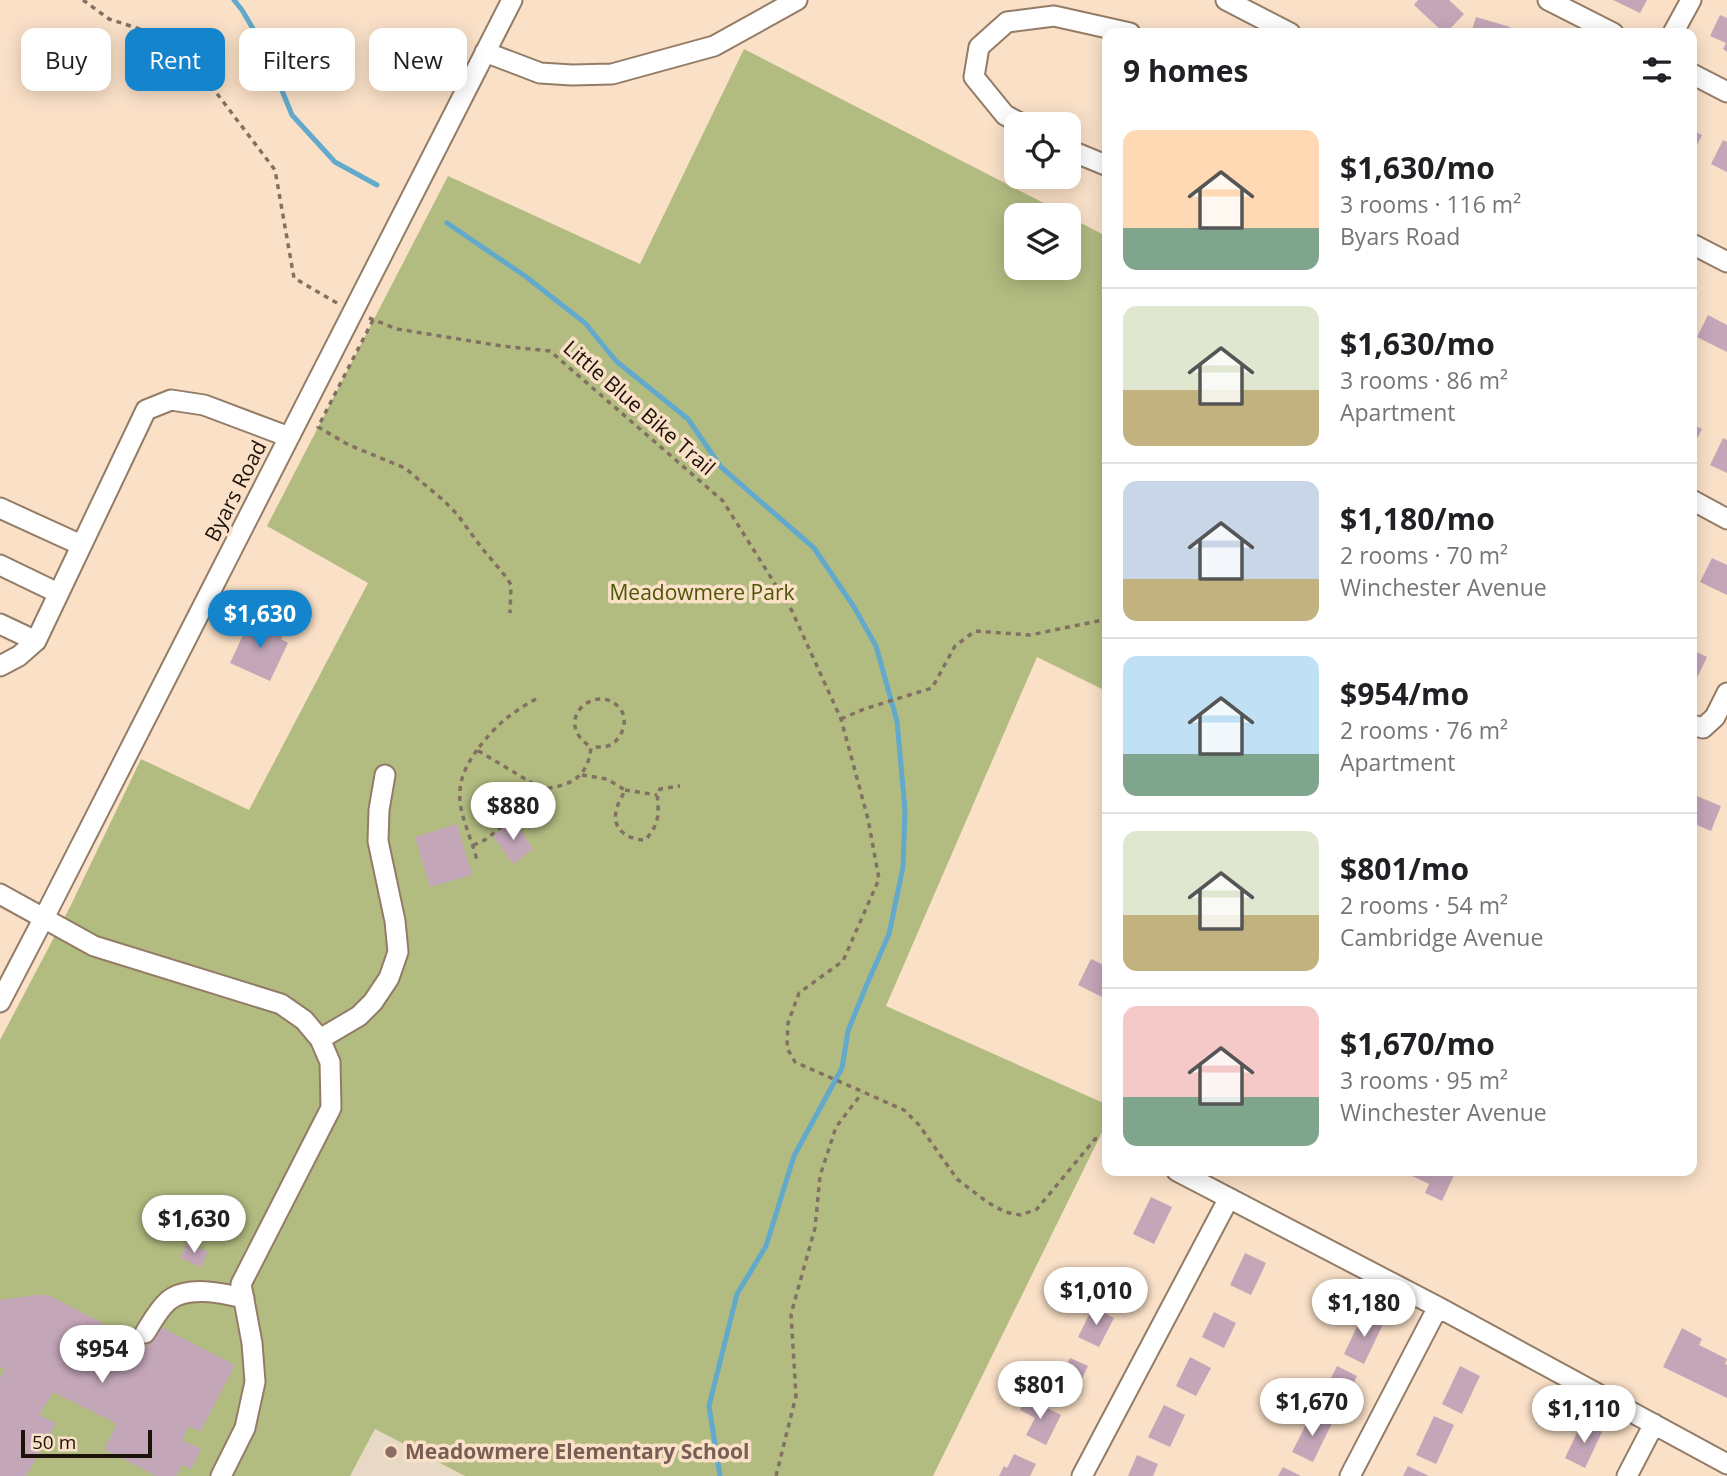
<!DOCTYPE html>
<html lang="en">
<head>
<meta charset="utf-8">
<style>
	:root { --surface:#fff; --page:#f2f2f2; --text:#202124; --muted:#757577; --line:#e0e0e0; --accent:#1484cd }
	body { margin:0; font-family:"Open Sans",sans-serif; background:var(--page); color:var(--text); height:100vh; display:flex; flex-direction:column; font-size:26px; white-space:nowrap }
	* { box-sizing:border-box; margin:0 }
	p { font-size:23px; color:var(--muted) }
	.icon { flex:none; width:38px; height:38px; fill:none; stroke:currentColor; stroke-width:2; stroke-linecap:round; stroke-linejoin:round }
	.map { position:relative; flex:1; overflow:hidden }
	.sheet { position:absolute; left:1102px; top:28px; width:595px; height:1148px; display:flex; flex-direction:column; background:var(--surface); border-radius:14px; box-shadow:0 4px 18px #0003 }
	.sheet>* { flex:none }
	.guide { position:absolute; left:21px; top:28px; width:665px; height:63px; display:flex; gap:14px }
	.buttons { position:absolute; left:1004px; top:112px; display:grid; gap:14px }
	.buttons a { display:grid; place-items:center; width:77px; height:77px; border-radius:14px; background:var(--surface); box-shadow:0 4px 18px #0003; font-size:35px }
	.scale { position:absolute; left:21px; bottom:18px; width:131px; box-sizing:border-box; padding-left:7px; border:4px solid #1b120a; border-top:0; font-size:19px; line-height:24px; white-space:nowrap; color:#1b120a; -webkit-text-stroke:5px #fae0c7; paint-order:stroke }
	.price { position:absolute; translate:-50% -60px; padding:0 16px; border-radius:24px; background:#fff; color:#222; font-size:23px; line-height:46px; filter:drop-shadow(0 2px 4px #0008) }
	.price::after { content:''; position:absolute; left:50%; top:42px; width:21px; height:16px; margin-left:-10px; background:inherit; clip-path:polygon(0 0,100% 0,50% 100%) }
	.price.on { background:var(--accent); color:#fff }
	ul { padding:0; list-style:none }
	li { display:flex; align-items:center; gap:21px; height:175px; padding:0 21px }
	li+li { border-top:2px solid var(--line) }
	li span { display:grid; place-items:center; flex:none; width:196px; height:140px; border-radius:14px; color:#555 }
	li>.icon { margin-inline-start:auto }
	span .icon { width:84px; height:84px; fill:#fffc; stroke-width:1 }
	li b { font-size:30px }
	h2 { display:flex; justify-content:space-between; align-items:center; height:84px; padding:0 21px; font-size:30px }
	.tag { padding:0 24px; border-radius:14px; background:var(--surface); box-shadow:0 4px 18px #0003; font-size:24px; line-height:63px }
	.tag.on { background:var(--accent); color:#fff }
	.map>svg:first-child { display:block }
	.education { fill:#e7d9c6 }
	.green { fill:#b2bc81 }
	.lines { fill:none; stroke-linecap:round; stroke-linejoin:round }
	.stream { stroke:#62a9cc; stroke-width:5 }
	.building { fill:#c4a6b9 }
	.minor-casing { stroke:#937c66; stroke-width:23 }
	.path { stroke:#827162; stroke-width:3.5; stroke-dasharray:5 5; stroke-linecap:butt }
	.minor { stroke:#fff; stroke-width:19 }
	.education-dot { fill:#8d6e63; stroke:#fae0c7; stroke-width:2.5 }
	.labels { text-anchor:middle; stroke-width:7; stroke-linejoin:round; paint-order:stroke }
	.street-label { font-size:21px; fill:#1b120a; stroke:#fae0c7 }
	.park-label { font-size:21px; fill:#4d5506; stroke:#fae0c7 }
	.education-label { font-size:21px; font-weight:bold; fill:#785e54; stroke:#fae0c7; text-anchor:start }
</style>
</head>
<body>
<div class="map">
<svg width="1727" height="1476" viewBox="0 0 1727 1476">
	<rect width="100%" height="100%" fill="#fae0c7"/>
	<path class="education" d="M375,1429L465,1476H350Z"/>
	<path class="green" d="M744,49L1067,215H1017V268H1069V217L1108,237V692L1037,657L886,1006L1108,1105V1120L933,1476H465L375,1429L350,1476H0V1040L71,905L141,759L249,810L368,583L267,526L448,176L640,264Z"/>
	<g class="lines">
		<path class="stream" d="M234,0L242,10L265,49L292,115L335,162L377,185
			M447,223L525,276L585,323L616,361L688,419L721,467L814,548L854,607L876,646L897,721L905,810L903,867L889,934L867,984L848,1031L842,1068L794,1156L766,1246L737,1294L709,1406L720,1476"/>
	</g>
	<path class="building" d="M1418,0H1449L1464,14L1446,33H1444L1414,5Z
		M1613,0H1647L1640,13Z
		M1720,15L1727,18V52L1723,49L1726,43L1710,36Z
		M1476,17L1510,27L1508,33H1471Z
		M1692,130L1702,135L1692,155Z
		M1723,140L1727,142V172L1711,164Z
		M1708,315L1727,325V352L1697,337Z
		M1692,424L1702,429L1692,448Z
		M1723,438L1727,440V473L1710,465Z
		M1712,558L1727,565V595L1700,582Z
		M251,618L284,633L281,639L288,643L270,681L230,663Z
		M1692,650L1707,657L1696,680L1692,678Z
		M1692,794L1721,806L1711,831L1692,823Z
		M514,820L533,849L513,864L493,836Z
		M457,824L472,875L430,887L415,837Z
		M1091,959L1106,966L1108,962V1000L1078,985Z
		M1402,1171H1456L1442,1201L1425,1193L1429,1184Z
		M1151,1197L1172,1207L1154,1244L1133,1234Z
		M187,1243L208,1252L201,1267L180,1258Z
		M1245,1253L1266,1263L1251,1295L1230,1285Z
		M38,1295H48L58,1300L147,1346L159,1326L235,1365L200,1432L189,1426L182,1440L201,1449L191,1469L182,1465L176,1476H156L104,1449L117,1424L53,1392L39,1415L56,1423L26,1476H0V1378L5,1369L0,1367V1300Z
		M1093,1307L1114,1318L1099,1347L1078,1337Z
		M1214,1312L1236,1323L1224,1348L1202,1337Z
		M1363,1314L1383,1324L1364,1364L1344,1354Z
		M1682,1328L1702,1339L1699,1345L1727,1359L1725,1364L1727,1365V1398L1663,1367Z
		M1190,1357L1211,1368L1196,1396L1176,1386Z
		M1070,1358L1088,1366L1074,1395L1056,1386Z
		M1337,1366L1357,1376L1340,1412L1319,1402Z
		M1460,1366L1480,1376L1462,1414L1442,1404Z
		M1026,1398L1061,1415L1046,1445L1026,1435L1035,1418L1020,1410Z
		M1164,1405L1185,1415L1170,1447L1148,1437Z
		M1312,1413L1332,1423L1313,1462L1292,1452Z
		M1434,1416L1454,1425L1436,1464L1416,1455Z
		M1582,1422L1602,1432L1585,1468L1565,1458Z
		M1014,1454L1036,1464L1030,1476H999L1004,1466L1007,1468Z
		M1137,1455L1158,1464L1153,1476H1128Z
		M1408,1466L1429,1476H1403Z
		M1283,1467L1301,1476H1278Z"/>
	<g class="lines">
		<g class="minor-casing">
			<path id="minor" d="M1226,0L1290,33
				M1548,0L1613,33
				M1673,33L1691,0
				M485,52L540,73L572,75L612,74L714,46L797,0
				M1692,74L1727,92
				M1022,124L1005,115L974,77L979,47L1007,22L1054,16L1130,33
				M1069,150L1108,166
				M1692,244L1727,262
				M1692,500L1727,519
				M0,508L81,545
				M0,565L58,593
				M0,624L36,641
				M0,666L19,656L36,641L146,410L171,400L204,405L289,437
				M1692,725L1703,728L1715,717L1727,693
				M0,894L94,946L281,1004L304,1020L320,1039L330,1062L331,1108L241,1284L252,1343L255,1382L245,1428L221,1476
				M0,1002L49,908L512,0
				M320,1039L359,1016L373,1002L389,978L398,952L395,921L378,841L379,810L385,775
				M1177,1171L1438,1307L1727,1464
				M145,1333C152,1322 158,1310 168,1301C187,1285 222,1293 244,1298
				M1082,1476L1229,1198
				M1350,1476L1438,1307
				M1627,1476L1654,1424"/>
		</g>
		<path class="path" d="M83,0L109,19L177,41L275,170L294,278L337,303
			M369,318L397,329L502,346L550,351L723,501L792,611L841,719L868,819L879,879L843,961L799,993L788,1023L787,1048L795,1062L904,1110L919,1125L957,1179L987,1202L1005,1212L1021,1215L1037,1209L1095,1139L1108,1136
			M373,320L318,427L349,445L405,468L443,500L457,514L481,547L507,578L511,585L510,613
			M536,699C510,713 495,726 477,750L542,789C570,786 588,778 591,747C549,720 599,679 621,710C628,720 623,737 612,744C606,748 598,747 591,747
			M841,719L864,709L932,688L955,646L975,631L1030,635L1108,619
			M477,750C445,794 465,816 477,860
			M582,775L607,779L625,790C622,797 617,804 616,812C612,830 629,840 645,840C654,831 659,820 658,807C658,799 656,797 660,789L680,786
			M625,790L657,795
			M473,845C485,842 492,834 501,827C515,818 534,813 543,798L542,789
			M776,1476L796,1396L791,1314L815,1228L820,1176L836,1127L862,1093"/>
		<use href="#minor" class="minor"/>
	</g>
	<circle class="education-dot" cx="391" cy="1452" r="7"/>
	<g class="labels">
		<g class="street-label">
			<text transform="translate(639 408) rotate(41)" y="7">Little Blue Bike Trail</text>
			<text transform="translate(236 491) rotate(-63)" y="7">Byars Road</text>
		</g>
		<g class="park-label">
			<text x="702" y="600">Meadowmere Park</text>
		</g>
		<g class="education-label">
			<text x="405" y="1459">Meadowmere Elementary School</text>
		</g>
	</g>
</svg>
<div class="buttons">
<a><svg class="icon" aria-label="locate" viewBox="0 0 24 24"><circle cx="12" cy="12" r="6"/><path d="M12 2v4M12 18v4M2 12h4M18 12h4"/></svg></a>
<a><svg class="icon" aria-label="layers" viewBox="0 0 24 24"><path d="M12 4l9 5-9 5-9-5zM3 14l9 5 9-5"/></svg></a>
</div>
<div class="scale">50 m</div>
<b class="price on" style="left:260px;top:650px">$1,630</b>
<b class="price" style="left:513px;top:842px">$880</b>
<b class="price" style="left:194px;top:1255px">$1,630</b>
<b class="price" style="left:1096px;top:1327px">$1,010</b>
<b class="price" style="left:1364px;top:1339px">$1,180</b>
<b class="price" style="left:102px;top:1385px">$954</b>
<b class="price" style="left:1040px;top:1421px">$801</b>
<b class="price" style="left:1312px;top:1438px">$1,670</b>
<b class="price" style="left:1584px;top:1445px">$1,110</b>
<div class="guide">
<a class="tag">Buy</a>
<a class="tag on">Rent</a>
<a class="tag">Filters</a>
<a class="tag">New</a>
</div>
<section class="sheet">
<h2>9 homes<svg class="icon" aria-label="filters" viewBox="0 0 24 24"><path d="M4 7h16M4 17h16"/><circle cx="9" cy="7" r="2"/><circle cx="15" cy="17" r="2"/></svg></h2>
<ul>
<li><span style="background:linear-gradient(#ffd9b3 70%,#7fa58c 0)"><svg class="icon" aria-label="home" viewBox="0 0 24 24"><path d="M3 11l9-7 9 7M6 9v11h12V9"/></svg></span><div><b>$1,630/mo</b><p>3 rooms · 116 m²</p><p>Byars Road</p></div></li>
<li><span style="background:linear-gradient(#dfe7d0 60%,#c2b280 0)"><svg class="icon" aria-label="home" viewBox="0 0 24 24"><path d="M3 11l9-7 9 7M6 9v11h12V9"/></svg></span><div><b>$1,630/mo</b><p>3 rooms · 86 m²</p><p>Apartment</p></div></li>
<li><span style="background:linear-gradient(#c9d6e8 70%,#c2b280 0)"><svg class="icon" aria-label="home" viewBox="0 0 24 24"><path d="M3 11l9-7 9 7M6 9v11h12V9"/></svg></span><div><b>$1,180/mo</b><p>2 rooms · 70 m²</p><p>Winchester Avenue</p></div></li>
<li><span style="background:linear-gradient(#bfe0f5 70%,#7fa58c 0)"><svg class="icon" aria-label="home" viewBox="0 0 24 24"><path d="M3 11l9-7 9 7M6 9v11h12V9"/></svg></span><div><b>$954/mo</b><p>2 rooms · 76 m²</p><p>Apartment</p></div></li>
<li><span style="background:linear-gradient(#dfe7d0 60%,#c2b280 0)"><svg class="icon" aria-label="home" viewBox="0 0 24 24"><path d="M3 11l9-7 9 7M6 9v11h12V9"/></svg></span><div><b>$801/mo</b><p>2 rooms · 54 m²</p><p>Cambridge Avenue</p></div></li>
<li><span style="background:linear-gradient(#f6c9c9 65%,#7fa58c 0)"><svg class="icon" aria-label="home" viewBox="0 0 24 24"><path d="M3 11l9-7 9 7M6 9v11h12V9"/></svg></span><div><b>$1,670/mo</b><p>3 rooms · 95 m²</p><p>Winchester Avenue</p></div></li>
</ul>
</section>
</div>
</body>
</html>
